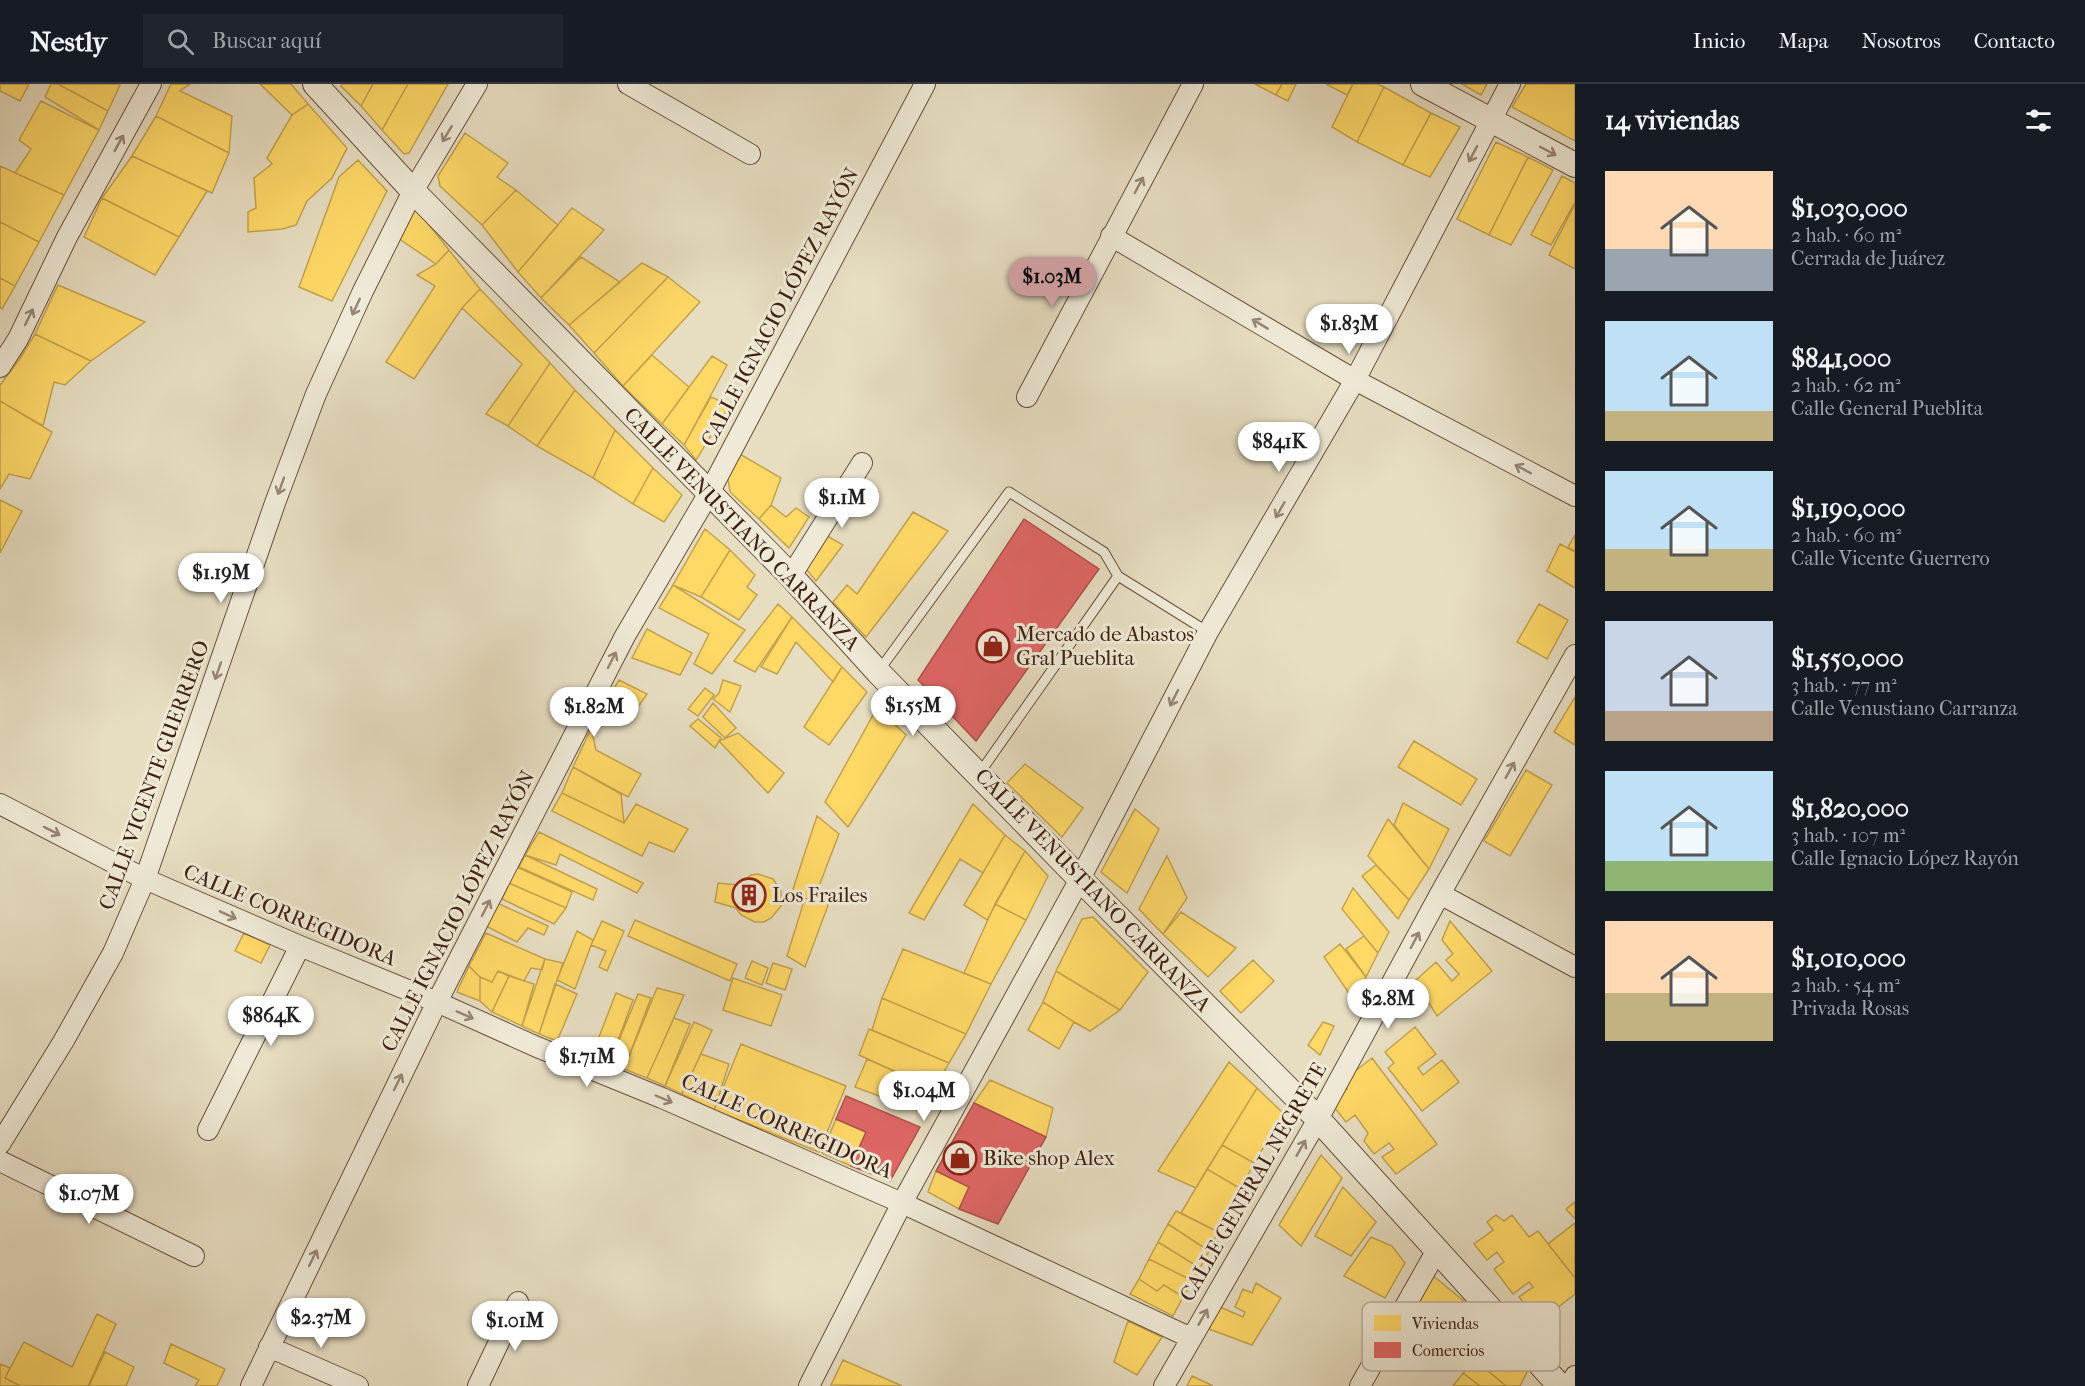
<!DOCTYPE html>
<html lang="es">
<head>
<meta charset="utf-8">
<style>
	:root { --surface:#171b24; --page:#20242c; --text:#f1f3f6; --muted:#9ea1a6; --line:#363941; --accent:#c59692 }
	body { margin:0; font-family:"IM FELL French Canon",serif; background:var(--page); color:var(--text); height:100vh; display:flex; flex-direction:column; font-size:22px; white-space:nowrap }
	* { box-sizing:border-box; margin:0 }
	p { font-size:20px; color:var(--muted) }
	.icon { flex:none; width:33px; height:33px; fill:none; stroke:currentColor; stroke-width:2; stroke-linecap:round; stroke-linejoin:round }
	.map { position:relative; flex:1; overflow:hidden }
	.drawer { display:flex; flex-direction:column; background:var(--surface); width:510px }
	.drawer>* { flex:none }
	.price { position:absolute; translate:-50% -51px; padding:0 14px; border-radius:21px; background:#fff; color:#222; font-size:20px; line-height:39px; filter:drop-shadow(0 2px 3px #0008) }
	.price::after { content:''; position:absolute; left:50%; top:36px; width:18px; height:14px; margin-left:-9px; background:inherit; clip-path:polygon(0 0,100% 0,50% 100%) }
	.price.active { background:var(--accent); color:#111 }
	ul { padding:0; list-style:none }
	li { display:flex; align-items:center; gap:18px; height:150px; padding:0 30px }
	li span { display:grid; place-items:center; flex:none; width:168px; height:120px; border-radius:0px; color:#555 }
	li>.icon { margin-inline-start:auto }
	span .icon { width:72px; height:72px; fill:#fffc; stroke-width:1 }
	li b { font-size:26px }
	h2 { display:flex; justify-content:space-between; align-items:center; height:72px; padding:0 30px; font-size:26px }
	header { display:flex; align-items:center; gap:36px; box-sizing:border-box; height:84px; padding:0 30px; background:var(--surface); border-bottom:2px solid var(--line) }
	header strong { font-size:28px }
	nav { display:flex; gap:33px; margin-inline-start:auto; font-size:21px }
	.search { width:420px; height:54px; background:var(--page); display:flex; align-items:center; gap:15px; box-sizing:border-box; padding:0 21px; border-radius:0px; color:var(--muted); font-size:22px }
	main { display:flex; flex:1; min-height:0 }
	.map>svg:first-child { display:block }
	.homes { fill:#ffd966; stroke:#c5a24c; stroke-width:1.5 }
	.shops { fill:#e06666; stroke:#af514c; stroke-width:1.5 }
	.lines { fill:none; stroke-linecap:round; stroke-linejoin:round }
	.service-casing { stroke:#68503d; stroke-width:11 }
	.minor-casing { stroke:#68503d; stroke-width:22 }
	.tertiary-casing { stroke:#68503d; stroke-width:26 }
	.service { stroke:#efead7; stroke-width:9 }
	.minor { stroke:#efead7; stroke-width:20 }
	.tertiary { stroke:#efead7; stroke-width:24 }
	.oneway { stroke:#968574 }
	.labels { text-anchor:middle; stroke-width:6; stroke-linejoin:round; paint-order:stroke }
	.street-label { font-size:21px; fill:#3e2011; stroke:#efead7 }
	.poi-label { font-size:21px; fill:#3e2011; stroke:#efead7; text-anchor:start }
	.key { fill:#efead7; stroke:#baad9c; stroke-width:1.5 }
	.key-label { font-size:16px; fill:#3e2011 }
</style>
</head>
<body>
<header>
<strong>Nestly</strong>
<div class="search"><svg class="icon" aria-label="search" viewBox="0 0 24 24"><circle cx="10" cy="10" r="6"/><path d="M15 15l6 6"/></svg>Buscar aquí</div>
<nav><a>Inicio</a><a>Mapa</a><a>Nosotros</a><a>Contacto</a></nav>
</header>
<main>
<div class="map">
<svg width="1575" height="1302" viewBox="0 0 1575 1302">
	<rect width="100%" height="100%" fill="#e7dec2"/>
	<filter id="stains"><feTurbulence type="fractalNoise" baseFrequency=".00333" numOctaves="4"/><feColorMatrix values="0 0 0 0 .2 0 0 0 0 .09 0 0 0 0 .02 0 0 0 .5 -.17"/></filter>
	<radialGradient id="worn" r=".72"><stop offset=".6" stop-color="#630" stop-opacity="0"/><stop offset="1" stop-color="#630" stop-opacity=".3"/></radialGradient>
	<path class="homes" d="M0,0H29L20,17L0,7Z
		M51,0H58L108,27L99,46L45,13Z
		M58,0H119L120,1L108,27Z
		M171,0H190L180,7L232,32L229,69L156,32Z
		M260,0H291L308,20L292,31Z
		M342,0H373L361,22L341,2Z
		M373,0H408L382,46L361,22Z
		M408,0H448L409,69L404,70L382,46Z
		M1255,0H1282L1276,11Z
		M1282,0H1296L1288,17L1276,11Z
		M1326,0H1353L1347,11Z
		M1353,0H1377L1384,3L1357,58L1332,43Z
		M1462,0H1487L1481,11Z
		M1526,0H1575V57L1512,23Z
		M1384,3L1431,29L1403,81L1357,58Z
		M41,17L99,46L64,111L15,89L31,65L19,56Z
		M308,20L347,64L332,94L307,117L296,141L282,145L248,148V128L256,124L254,94L272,80L267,74L292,31Z
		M1431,29L1460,43L1430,93L1403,81Z
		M156,32L229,69L212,109L132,72Z
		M465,49L508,79L497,93L516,106L482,141L440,102L438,92Z
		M1496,58L1528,73L1489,151L1457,135Z
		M132,72L207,107L179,153L102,114Z
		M1528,73L1553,86L1511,161L1489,151Z
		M358,76L387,107L332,217L299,203L339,93Z
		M0,82L64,111L39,158L0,138Z
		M1562,92L1575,99V118L1551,161L1531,151Z
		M516,106L558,141L518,188L482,141Z
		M102,114L179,153L155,191L84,153Z
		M1575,120V185L1549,171Z
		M572,124L604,146L541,214L518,188Z
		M417,126L449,166L436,180L398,154L412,127Z
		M0,138L39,158L15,202L0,194Z
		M449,166L480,205L462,224L414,295L386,278L435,202L417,191L436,180Z
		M581,173L620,198L569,241L541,214Z
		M642,179L668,193L594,269L569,241Z
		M668,193L700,218L623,302L594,269Z
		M0,194L15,202L2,225L0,223Z
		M58,201L145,238L91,277L35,250Z
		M480,205L550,279L508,342L486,330L522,280L462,224Z
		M35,250L91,277L65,301L54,298L43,342L0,317V301L19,276Z
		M652,271L689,303L662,340L623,302Z
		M712,272L727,281L684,361L662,340Z
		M550,279L575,306L537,362L508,342Z
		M575,306L615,346L593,394L537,362Z
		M711,313L730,321L696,376L684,361Z
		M0,317L52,348L30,395L9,390L0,405Z
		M615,346L653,384L633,420L593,394Z
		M738,369L781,394L771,421L759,435L730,408L727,388Z
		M653,384L682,411L664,438L633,420Z
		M0,416L22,427L0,469Z
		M771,421L786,433L796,424L809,433L789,464L759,435Z
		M913,428L948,447L866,553L833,518L847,501L857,510Z
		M705,445L730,466L701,513L673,501Z
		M824,450L843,461L816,497L802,480Z
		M1575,451V467L1568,463Z
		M1560,460L1575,468V504L1547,487Z
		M730,466L755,491L747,503L757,511L739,536L701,513Z
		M673,501L745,546L712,590L694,580L709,550L659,524Z
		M778,520L792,533L755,588L734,577Z
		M1539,520L1568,536L1547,575L1517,558Z
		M792,533L842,583L833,598L796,558L777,590L761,583Z
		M647,545L692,569L680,591L632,574Z
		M842,583L867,608L829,661L804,643Z
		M619,596L647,610L631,633L611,624L606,633L599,629Z
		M723,596L741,602L730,628L713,615L719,609Z
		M705,604L714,611L698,632L688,625Z
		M1575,613V661L1554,648Z
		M713,619L736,644L725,654L703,633Z
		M877,624L906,651L848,743L825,718Z
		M698,635L721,654L715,664L690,642Z
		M590,647H592L596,666L641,690L628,713L573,683Z
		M738,649L784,689L768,709L719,657Z
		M1414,657L1477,695L1461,721L1398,683Z
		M1025,680L1083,724L1062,753L1007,699Z
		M573,683L621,710L624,739L562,709Z
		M1526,686L1552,701L1510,772L1484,757Z
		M562,709L624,739L636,720L688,745L674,768L649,758L642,772L552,727Z
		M1403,719L1449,745L1429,785L1394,741Z
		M973,720L1005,751L983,789L960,775L924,836L909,829Z
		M1135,725L1159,745L1127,809L1101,788Z
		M817,732L839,750L813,818L792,808Z
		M1388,735L1429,785L1409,816L1368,772Z
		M539,748L643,799L637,809L560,770L556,781L525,771Z
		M1005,751L1025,767L987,836L964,821Z
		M1025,767L1048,792L1026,836L995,820Z
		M525,771L597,805L593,816L519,783Z
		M1167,772L1187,814L1163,850L1139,825Z
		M1376,781L1409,816L1398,835L1362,792Z
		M517,783L572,808L566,824L509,799Z
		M758,790L773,795L781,807V822L771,834L764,838H755L741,831L736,824L715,818L718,799L738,801L751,791Z
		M509,799L566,824L554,840L502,815Z
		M1353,804L1389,848L1378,869L1342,825Z
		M817,808L830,816L805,883L787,872L805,814L813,818Z
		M497,819L548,842L544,851L528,844L517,858L484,841Z
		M995,820L1026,836L991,900L964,889Z
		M1181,828L1236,864L1208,893L1163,850Z
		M1093,833L1148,888L1120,926L1056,887L1082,835Z
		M635,836L737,880L730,897L628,852Z
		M602,837L624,847L607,887L599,883L606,867L591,861Z
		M1450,837L1492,887L1437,932L1415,897L1436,878L1452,897L1459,890L1446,876L1453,870L1442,856Z
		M577,847L593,856L575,905L557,896Z
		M244,849L270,861L261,879L235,867Z
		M486,849L545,875L542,886L531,884L524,897L498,887L492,898L480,893L469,882Z
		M1364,852L1378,869L1366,893L1346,865Z
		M1340,860L1366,893L1353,915L1324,873Z
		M903,865L991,900L966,950L882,914Z
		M545,875L563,879L539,950L522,942Z
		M1253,876L1274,897L1241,929L1220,907Z
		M752,877L768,884L762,901L745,894Z
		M773,879L792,885L785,906L766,899Z
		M469,882L480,893V917L457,908Z
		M498,887L509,892L492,928L480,917V893L492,898Z
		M1056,887L1120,926L1090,947L1074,938L1043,918Z
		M509,892L534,900L522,942L492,928Z
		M733,894L782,911L771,942L723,926Z
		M555,900L577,910L557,957L539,950Z
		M657,904L684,911L647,994L624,985Z
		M616,909L633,916L610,978L592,971Z
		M638,910L651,914L624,985L610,978Z
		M882,914L966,950L949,979L872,946Z
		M1043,918L1074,938L1059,965L1028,946Z
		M674,934L690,940L665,1002L647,994Z
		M694,938L712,946L682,1010L665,1002Z
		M1323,938L1334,942L1320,971L1308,961Z
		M1415,943L1436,970L1418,984L1423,991L1442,976L1459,998L1422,1027L1388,984L1394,979L1385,968Z
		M869,945L949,979L934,1005L859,971Z
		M741,960L846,1002L819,1068L714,1026Z
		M701,970L729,980L714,1026L682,1010Z
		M1372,974L1437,1060L1396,1090L1382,1073L1394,1065L1389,1059L1374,1070L1364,1057L1368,1049L1355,1031L1346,1038L1330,1018L1347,1005L1341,998Z
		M867,975L934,1005L922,1028L855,1003Z
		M1229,978L1257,1004L1196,1104L1158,1087Z
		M990,996L1053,1024L1046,1053L974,1019Z
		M1257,1004L1284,1030L1254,1079L1222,1061Z
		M836,1035L866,1048L851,1082L822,1069Z
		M1222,1061L1254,1079L1241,1105L1207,1085Z
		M1321,1071L1342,1094L1301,1162L1279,1141Z
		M1207,1085L1241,1105L1218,1148L1181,1129Z
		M936,1087L969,1103L959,1125L928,1108Z
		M1343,1103L1376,1138L1351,1172L1315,1152Z
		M1575,1118V1135L1566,1125Z
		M1176,1127L1218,1148L1209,1167L1168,1140Z
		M1496,1131L1504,1137L1512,1131L1529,1153L1538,1147L1575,1194V1210L1539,1238L1519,1213L1533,1203L1529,1198L1513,1210L1494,1185L1504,1178L1497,1168L1487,1176L1474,1160L1493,1146L1487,1138Z
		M1575,1139V1194L1548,1160Z
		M1168,1140L1209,1167L1200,1184L1158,1158Z
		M1371,1153L1392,1162L1405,1179L1385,1214L1344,1192Z
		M1158,1158L1200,1184L1193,1197L1149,1175Z
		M1149,1175L1193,1197L1183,1213L1164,1201L1157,1207L1139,1195Z
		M1431,1190L1495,1243L1483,1261L1467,1247L1413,1220Z
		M1139,1195L1157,1207L1164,1201L1183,1213L1173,1232L1130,1210Z
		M1256,1199L1281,1214L1252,1261L1209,1245L1220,1223L1243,1233L1245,1228L1235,1223L1243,1205L1252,1209Z
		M97,1230L116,1240L88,1302H20L5,1294L24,1258L72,1283Z
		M1128,1237L1162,1253L1137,1291L1114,1278Z
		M1495,1243L1532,1278L1520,1302H1506L1474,1275Z
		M171,1260L225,1285L217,1302H195L199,1296L164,1279Z
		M105,1268L134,1283L126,1302H89Z
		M843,1276L902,1302L831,1301Z
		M1477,1278L1506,1302H1480L1463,1289Z
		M0,1280L10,1284L5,1294L20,1302H0Z
		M1463,1289L1480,1302H1453Z
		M1192,1292L1213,1302H1187Z"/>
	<path class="shops" d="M1024,435L1099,485L976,657L918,596Z
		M846,1012L920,1043L890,1097L851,1082L866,1048L836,1035Z
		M974,1019L1046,1053L998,1140L959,1125L969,1103L936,1087Z"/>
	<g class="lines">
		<g class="service-casing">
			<path id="service" d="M878,588L1009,408L1104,468L1118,492L1208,548
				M979,690L1118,492"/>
		</g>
		<g class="minor-casing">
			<path id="minor" d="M628,0L750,70
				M1111,152L1355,296L1575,412
				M0,283L18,255L67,153L151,0
				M1027,313L1193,0
				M791,492L862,379
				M0,720L145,795L300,862L437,918L537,963L662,1014L902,1119L1191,1254
				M1440,810L1575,883
				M208,1046L300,862
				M0,1060L63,958L113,869L145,795L275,419L316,310L363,207L413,107L477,0
				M0,1077L194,1172
				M269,1263L358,1302
				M251,1302L437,918L625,552L709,409L925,0
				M478,1302L518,1218
				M809,1302L902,1119L1080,795L1208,548L1355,296L1510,0
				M1164,1302L1318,1035L1440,810L1575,571
				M1360,1302L1437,1166
				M1570,1302L1575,1292"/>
		</g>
		<g class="tertiary-casing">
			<path id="tertiary" d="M315,0L413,107L791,492L878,588L1080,795L1318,1035L1560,1302
				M1423,0L1575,81"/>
		</g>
		<use href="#service" class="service"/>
		<use href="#minor" class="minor"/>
		<use href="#tertiary" class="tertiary"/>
	</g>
	<defs><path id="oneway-shaft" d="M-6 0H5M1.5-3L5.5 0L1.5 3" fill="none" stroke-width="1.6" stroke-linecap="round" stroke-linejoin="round" transform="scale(1.5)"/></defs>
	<g class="oneway">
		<use href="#oneway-shaft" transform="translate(447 50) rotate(121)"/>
		<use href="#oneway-shaft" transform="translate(119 59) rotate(-61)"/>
		<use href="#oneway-shaft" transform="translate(1548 67) rotate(28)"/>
		<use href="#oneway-shaft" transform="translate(1473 70) rotate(118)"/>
		<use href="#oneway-shaft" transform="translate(1139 101) rotate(-62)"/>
		<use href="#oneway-shaft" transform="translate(356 223) rotate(115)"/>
		<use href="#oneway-shaft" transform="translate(29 233) rotate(-64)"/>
		<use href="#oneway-shaft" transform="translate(1260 240) rotate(-149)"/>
		<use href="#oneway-shaft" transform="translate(1523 385) rotate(-152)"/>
		<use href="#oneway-shaft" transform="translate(281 402) rotate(110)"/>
		<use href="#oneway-shaft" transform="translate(1280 426) rotate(120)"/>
		<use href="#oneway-shaft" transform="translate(612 576) rotate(-63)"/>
		<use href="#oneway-shaft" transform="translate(218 587) rotate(109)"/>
		<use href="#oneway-shaft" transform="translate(1174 614) rotate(117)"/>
		<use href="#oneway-shaft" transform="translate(1510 686) rotate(-61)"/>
		<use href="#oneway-shaft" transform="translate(52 747) rotate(27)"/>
		<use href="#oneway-shaft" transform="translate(486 824) rotate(-63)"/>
		<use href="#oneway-shaft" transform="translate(228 831) rotate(24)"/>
		<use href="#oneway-shaft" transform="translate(1415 856) rotate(-62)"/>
		<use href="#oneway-shaft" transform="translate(465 931) rotate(24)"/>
		<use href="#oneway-shaft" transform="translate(398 998) rotate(-64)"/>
		<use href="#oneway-shaft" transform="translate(664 1015) rotate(23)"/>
		<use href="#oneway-shaft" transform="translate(1301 1064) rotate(-60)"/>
		<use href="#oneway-shaft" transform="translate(313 1174) rotate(-64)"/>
		<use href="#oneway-shaft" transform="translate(1203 1233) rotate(-60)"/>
	</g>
	<defs>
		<g id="shop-ring" transform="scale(1.725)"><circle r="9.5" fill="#efead7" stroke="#8f2418" stroke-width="1.5"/><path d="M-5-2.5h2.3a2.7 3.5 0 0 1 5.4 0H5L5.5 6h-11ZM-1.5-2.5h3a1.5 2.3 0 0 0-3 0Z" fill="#8f2418"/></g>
		<g id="building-ring" transform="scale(1.725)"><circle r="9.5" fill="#efead7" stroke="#8f2418" stroke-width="1.5"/><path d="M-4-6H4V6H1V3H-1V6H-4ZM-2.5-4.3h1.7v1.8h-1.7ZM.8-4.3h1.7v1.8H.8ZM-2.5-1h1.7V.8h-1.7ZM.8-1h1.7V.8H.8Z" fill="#8f2418"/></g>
	</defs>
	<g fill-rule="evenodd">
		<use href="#shop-ring" x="993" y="562"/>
		<use href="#building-ring" x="749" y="811"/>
		<use href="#shop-ring" x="960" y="1074"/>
	</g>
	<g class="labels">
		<g class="street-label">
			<text transform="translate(780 223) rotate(-62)" y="7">CALLE IGNACIO LÓPEZ RAYÓN</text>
			<text transform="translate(742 445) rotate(46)" y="7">CALLE VENUSTIANO CARRANZA</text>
			<text transform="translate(154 691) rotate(-70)" y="7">CALLE VICENTE GUERRERO</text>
			<text transform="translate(1093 806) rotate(46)" y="7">CALLE VENUSTIANO CARRANZA</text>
			<text transform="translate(458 827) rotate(-63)" y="7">CALLE IGNACIO LÓPEZ RAYÓN</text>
			<text transform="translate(290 831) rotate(23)" y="7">CALLE CORREGIDORA</text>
			<text transform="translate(787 1042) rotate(24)" y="7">CALLE CORREGIDORA</text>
			<text transform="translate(1253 1098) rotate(-60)" y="7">CALLE GENERAL NEGRETE</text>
		</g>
		<g class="poi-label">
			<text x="1016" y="557">Mercado de Abastos<tspan x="1016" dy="24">Gral Pueblita</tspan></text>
			<text x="772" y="818">Los Frailes</text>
			<text x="983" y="1081">Bike shop Alex</text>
		</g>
	</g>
	<rect x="1362" y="1218" width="198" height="69" rx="9" class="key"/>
	<rect x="1374" y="1231" width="27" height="16" fill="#ffd966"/>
	<rect x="1374" y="1258" width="27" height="16" fill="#e06666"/>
	<g class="key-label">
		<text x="1412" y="1245">Viviendas</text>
		<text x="1412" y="1272">Comercios</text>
	</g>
	<rect width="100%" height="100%" filter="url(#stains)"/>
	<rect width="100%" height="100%" fill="url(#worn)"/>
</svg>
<b class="price active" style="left:1052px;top:224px">$1.03M</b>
<b class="price" style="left:1349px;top:271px">$1.83M</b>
<b class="price" style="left:1279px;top:389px">$841K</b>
<b class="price" style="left:842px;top:445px">$1.1M</b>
<b class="price" style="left:221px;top:520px">$1.19M</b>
<b class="price" style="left:913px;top:653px">$1.55M</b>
<b class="price" style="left:594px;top:654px">$1.82M</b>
<b class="price" style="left:1388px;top:946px">$2.8M</b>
<b class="price" style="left:271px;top:963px">$864K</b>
<b class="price" style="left:587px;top:1004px">$1.71M</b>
<b class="price" style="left:924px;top:1038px">$1.04M</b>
<b class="price" style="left:89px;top:1141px">$1.07M</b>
<b class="price" style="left:321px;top:1265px">$2.37M</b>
<b class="price" style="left:515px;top:1268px">$1.01M</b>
</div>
<section class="drawer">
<h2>14 viviendas<svg class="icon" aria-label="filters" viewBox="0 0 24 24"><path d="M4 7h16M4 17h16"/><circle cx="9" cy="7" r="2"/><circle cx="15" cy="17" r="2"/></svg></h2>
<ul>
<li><span style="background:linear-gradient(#ffd9b3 65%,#9aa5b1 0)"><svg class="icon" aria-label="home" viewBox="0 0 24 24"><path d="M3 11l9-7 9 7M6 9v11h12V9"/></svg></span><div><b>$1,030,000</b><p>2 hab. · 60 m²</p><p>Cerrada de Juárez</p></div></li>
<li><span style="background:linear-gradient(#bfe0f5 75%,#c2b280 0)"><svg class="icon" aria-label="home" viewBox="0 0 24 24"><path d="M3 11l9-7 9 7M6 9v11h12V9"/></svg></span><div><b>$841,000</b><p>2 hab. · 62 m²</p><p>Calle General Pueblita</p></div></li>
<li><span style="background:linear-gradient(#bfe0f5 65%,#c2b280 0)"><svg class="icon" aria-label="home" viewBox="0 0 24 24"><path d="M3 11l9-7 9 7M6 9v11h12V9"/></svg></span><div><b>$1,190,000</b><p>2 hab. · 60 m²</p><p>Calle Vicente Guerrero</p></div></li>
<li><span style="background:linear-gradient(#c9d6e8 75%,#b9a48a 0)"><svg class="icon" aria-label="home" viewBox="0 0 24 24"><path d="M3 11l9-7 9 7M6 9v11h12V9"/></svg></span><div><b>$1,550,000</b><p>3 hab. · 77 m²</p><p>Calle Venustiano Carranza</p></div></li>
<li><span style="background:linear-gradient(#bfe0f5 75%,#8fb573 0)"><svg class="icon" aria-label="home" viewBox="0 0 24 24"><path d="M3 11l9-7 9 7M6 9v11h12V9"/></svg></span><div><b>$1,820,000</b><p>3 hab. · 107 m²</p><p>Calle Ignacio López Rayón</p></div></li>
<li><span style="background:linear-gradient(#ffd9b3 60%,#c2b280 0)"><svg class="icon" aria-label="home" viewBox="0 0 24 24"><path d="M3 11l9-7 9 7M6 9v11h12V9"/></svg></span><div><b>$1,010,000</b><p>2 hab. · 54 m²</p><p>Privada Rosas</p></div></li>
</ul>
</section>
</main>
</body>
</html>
